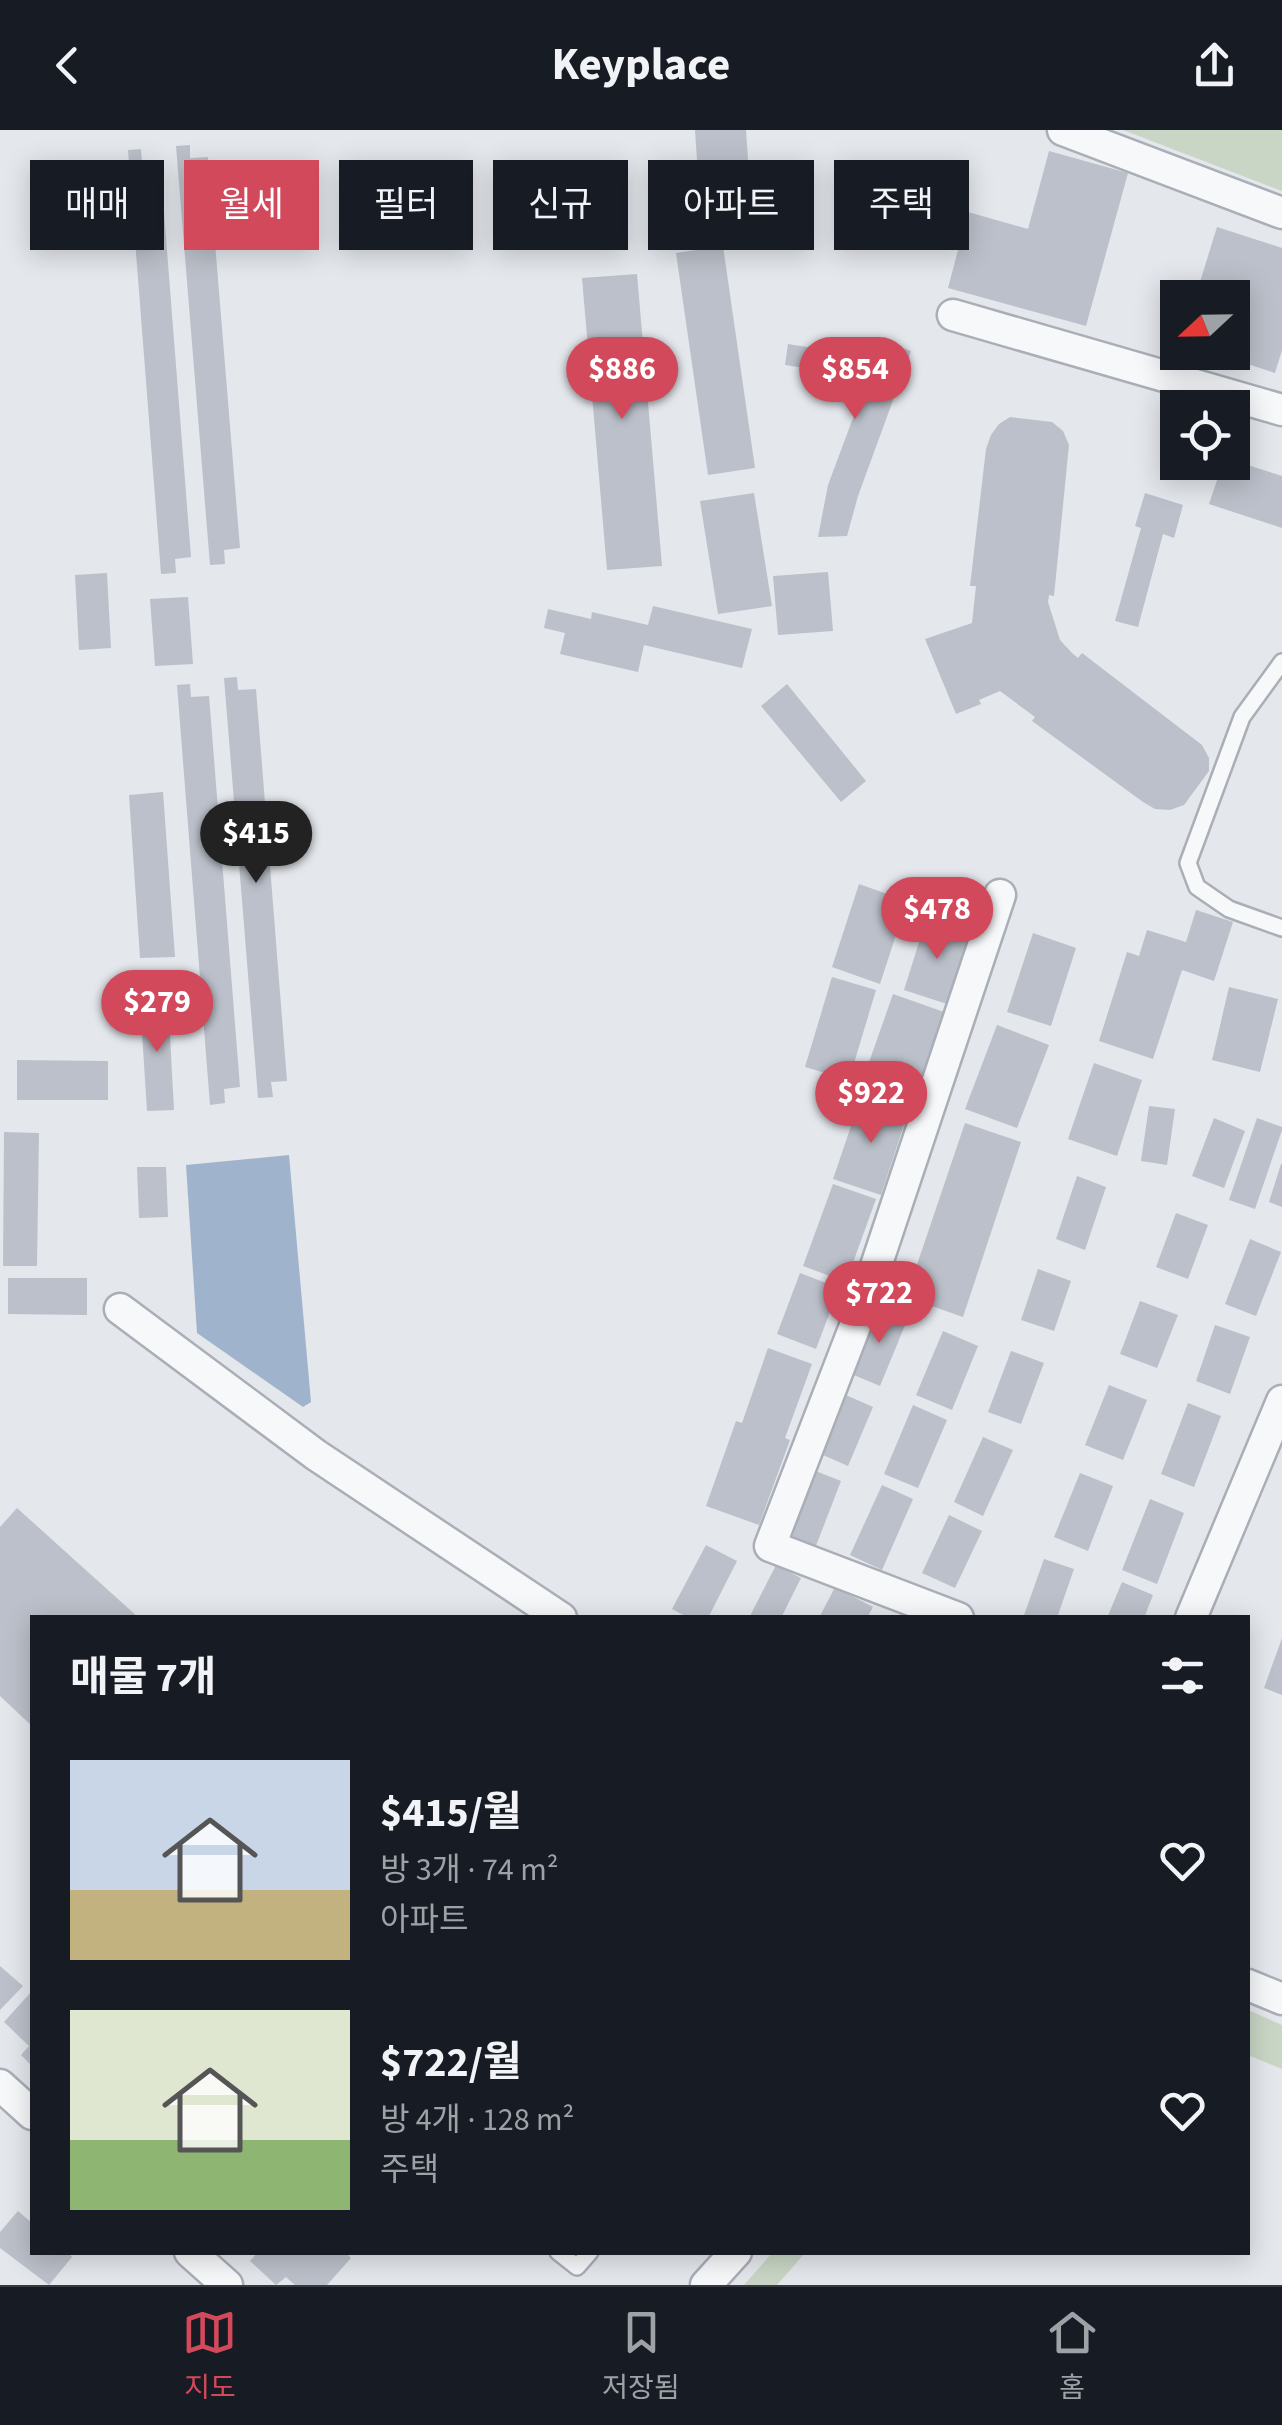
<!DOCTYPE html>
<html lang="ko">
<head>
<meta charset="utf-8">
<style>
	:root { --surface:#171b24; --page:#20242c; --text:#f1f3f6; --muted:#9ea1a6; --line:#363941; --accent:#d1495b }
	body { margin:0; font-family:"Source Sans 3","Noto Sans KR",sans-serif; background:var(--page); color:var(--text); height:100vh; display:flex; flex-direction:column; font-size:38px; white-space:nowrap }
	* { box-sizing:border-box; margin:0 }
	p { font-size:32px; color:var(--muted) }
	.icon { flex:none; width:55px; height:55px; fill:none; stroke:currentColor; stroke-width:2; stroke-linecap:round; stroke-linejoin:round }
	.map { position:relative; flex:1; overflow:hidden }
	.details { position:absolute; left:30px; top:1485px; width:1220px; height:640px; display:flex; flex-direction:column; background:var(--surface); border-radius:0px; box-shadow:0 5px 25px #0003 }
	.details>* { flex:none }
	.hud { position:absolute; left:30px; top:30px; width:1222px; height:90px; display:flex; gap:20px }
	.needle { width:65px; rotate:248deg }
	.tools { position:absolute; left:1160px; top:150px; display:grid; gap:20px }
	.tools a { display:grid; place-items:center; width:90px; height:90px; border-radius:0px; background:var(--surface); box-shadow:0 5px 25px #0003; font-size:50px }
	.price { position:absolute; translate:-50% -85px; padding:0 22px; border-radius:35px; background:var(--accent); color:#fff; font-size:32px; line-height:65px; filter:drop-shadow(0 2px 5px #0008) }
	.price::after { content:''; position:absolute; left:50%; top:60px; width:30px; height:22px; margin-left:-15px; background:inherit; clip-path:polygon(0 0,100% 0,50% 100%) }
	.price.current { background:#222; color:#fff }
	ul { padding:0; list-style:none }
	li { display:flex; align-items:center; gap:30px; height:250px; padding:0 40px }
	li span { display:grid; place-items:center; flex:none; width:280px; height:200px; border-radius:0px; color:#555 }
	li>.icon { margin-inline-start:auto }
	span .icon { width:120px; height:120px; fill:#fffc; stroke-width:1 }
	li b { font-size:42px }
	h2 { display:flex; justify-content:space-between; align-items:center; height:120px; padding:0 40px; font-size:42px }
	.pill { padding:0 35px; border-radius:0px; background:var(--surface); box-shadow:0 5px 25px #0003; font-size:35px; line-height:90px }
	.pill.current { background:var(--accent); color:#fff }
	header { display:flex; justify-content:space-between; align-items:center; height:130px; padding:0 40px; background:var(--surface); font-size:45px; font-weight:700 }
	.dock { display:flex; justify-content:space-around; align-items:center; height:140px; border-top:2px solid var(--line); background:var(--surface); font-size:28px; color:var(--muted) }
	.dock a { display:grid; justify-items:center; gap:5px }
	.dock .current { color:var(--accent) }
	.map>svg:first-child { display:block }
	.green { fill:#c9d6c5 }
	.water { fill:#9fb4cc }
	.building { fill:#bbc0ca }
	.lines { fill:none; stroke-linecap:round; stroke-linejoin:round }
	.service-casing { stroke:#a9aeb7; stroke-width:20 }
	.minor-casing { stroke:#a9aeb7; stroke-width:35 }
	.service { stroke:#f7f8fa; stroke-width:15 }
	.minor { stroke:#f7f8fa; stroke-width:30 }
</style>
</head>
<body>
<header><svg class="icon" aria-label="back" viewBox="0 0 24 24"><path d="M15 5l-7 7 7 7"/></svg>Keyplace<svg class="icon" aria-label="share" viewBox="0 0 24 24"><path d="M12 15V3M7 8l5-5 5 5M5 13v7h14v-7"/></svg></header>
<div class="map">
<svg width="1282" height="2155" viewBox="0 0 1282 2155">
	<rect width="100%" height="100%" fill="#e4e7ec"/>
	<path class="green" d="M1123,0H1282V61Z
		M1248,1880L1282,1895V1939L1248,1925Z
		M772,2123H805L777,2155H744Z"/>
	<path class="water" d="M289,1025L311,1272L303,1277L197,1203L186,1035Z"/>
	<path class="building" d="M695,0H746L751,72L700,75Z
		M190,15V28L208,27L240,418L224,420L225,434L210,435L176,16Z
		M141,19L142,33L160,31L191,427L175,429L176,443L161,444L128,20Z
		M1049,21L1128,43L1086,196L948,158L968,82L1028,99Z
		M1217,97L1282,118V220L1275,243L1214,223L1232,222V168H1195Z
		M723,116L755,338L708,345L676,123Z
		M637,144L662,436L607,440L582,148Z
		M882,210L911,221L858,366L847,406L818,407L828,355L868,248L785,235L788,214L876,228Z
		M1010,287L1052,292L1063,301L1069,315L1054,466L1049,465L1048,472L1060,510L1072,523L1078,528L1082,523L1202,615L1209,628V641L1184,675L1170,680L1155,679L1143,672L1032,591L1035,587L1000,561L979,570L981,574L956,584L925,509L972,493L976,456H970L986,319L991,305L999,294Z
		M1232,330L1282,346V398L1209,374L1223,332Z
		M754,363L772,476L718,484L700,371Z
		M1145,363L1183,375L1174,408L1163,404L1138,497L1115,491L1141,398L1135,396Z
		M828,442L833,501L778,505L773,446Z
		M107,443L111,518L79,520L75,445Z
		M188,467L193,534L155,536L150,469Z
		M653,476L752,499L742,538L644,515L638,542L560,524L565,503L544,498L548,479L591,489L592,482L648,495Z
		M237,547L238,560L256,559L287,951L271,952L273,967L258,968L224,548Z
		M190,554L191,567L209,566L240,957L224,959L225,973L210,975L177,555Z
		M787,554L866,651L841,672L761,576Z
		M163,662L175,827L140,828L129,665Z
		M859,754L907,771L880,854L832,837Z
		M1196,780L1233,792L1214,851L1182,840L1153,929L1099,911L1127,822L1139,826L1147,800L1186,812Z
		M926,790L969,804L947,874L904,860Z
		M1033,803L1076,818L1051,896L1007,882Z
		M832,847L876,860L849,950L805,937Z
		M1229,857L1278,869L1260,942L1212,930Z
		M893,864L944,882L913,973L861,955Z
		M168,869L174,980L147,981L140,871Z
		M997,895L1049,915L1017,998L965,979Z
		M17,930L108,931V970H17Z
		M1094,933L1142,950L1117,1026L1068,1009Z
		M861,967L908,983L881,1065L833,1049Z
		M1149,976L1175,979L1167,1035L1141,1031Z
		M1214,988L1245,1001L1224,1058L1192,1046Z
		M1257,988L1282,997V1000L1255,1079L1229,1070Z
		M965,993L1021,1012L963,1187L906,1167Z
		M4,1002L39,1003L37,1136H3Z
		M1281,1034H1282V1077L1269,1072Z
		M137,1037H166L168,1087L139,1088Z
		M1077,1046L1106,1057L1085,1120L1056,1109Z
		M833,1054L876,1069L846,1152L803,1136Z
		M1176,1083L1208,1095L1188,1149L1156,1137Z
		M1250,1109L1281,1122L1256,1186L1225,1174Z
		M1038,1139L1071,1151L1054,1201L1021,1190Z
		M800,1143L839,1158L816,1219L777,1204Z
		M8,1148H87V1185L8,1184Z
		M1140,1171L1178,1185L1157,1238L1120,1224Z
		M878,1175L908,1188L880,1256L849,1243Z
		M1215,1195L1250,1207L1230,1264L1196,1251Z
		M943,1201L978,1216L952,1280L916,1265Z
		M768,1218L812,1234L785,1308L790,1310L759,1395L706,1376L736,1291L742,1293Z
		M1011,1221L1044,1233L1021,1294L988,1282Z
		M1109,1255L1147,1270L1123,1330L1085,1315Z
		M839,1262L873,1277L848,1336L814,1321Z
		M1188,1273L1221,1286L1194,1357L1161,1344Z
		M913,1275L947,1290L918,1358L884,1344Z
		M983,1307L1013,1320L983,1386L954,1372Z
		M808,1338L841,1351L814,1421L781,1408Z
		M1080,1343L1113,1356L1088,1421L1054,1407Z
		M882,1355L913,1369L882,1440L850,1425Z
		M1150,1369L1184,1383L1157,1454L1122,1440Z
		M17,1378L139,1488H32V1596L0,1566V1397Z
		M949,1385L982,1401L955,1458L922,1443Z
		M706,1415L737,1431L708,1488H689L672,1479Z
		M1044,1429L1074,1439L1057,1488H1023Z
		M776,1435L801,1448L781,1488H749Z
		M1122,1452L1153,1465L1144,1488H1107Z
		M835,1457L873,1477L867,1488H819Z
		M1282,1508V1565L1264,1558Z
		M0,1836L23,1856L0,1880Z
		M32,1861V1936L21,1925L29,1916L4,1892Z
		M18,2081L32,2093V2122H68L72,2127L49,2155L0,2118V2102Z
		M258,2122H345L351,2128L327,2155H295L286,2147L276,2155L250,2131Z"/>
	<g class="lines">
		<g class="service-casing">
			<path id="service" d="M1282,532L1242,587L1188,733L1197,757L1229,779L1282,798
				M558,2122L577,2137L590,2122"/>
		</g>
		<g class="minor-casing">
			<path id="minor" d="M1063,0L1282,83
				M953,185L1282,280
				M120,1179L316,1325L561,1488
				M958,1488L770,1416L862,1178L1000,765
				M1191,1488L1282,1271
				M1248,1855L1282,1869
				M0,1955L32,1984
				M190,2122L227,2155
				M706,2155L736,2122"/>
		</g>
		<use href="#service" class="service"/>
		<use href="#minor" class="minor"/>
	</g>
</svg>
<div class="tools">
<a><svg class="needle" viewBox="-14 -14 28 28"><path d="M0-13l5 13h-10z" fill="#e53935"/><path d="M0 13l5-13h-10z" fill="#9ea1a6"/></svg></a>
<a><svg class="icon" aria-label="locate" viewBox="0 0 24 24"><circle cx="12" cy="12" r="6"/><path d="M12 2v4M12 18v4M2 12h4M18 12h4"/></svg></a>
</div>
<b class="price" style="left:622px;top:292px">$886</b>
<b class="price" style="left:855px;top:292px">$854</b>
<b class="price current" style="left:256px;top:756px">$415</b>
<b class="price" style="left:937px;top:832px">$478</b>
<b class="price" style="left:157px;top:925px">$279</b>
<b class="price" style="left:871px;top:1016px">$922</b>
<b class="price" style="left:879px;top:1216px">$722</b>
<div class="hud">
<a class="pill">매매</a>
<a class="pill current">월세</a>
<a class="pill">필터</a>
<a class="pill">신규</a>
<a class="pill">아파트</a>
<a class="pill">주택</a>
</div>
<section class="details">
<h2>매물 7개<svg class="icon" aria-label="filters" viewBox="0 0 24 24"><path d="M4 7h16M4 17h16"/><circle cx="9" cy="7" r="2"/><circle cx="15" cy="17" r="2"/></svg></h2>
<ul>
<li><span style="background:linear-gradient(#c9d6e8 65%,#c2b280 0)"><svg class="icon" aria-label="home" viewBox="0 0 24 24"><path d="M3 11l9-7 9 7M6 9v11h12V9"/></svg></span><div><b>$415/월</b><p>방 3개 · 74 m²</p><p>아파트</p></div><svg class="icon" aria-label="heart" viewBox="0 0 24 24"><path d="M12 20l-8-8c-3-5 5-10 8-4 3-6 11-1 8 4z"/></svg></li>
<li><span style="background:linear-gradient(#dfe7d0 65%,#8fb573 0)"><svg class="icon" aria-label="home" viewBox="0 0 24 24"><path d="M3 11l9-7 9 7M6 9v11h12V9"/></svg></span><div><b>$722/월</b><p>방 4개 · 128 m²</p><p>주택</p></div><svg class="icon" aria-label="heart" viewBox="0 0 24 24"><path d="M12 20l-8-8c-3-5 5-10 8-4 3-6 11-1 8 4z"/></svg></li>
</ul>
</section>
</div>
<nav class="dock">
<a class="current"><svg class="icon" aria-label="map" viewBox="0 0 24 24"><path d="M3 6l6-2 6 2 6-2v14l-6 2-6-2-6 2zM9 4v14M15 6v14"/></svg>지도</a>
<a><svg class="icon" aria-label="saved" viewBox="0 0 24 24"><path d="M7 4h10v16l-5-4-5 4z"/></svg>저장됨</a>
<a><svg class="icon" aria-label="home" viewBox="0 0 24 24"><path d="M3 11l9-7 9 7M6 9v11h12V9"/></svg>홈</a>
</nav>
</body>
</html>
